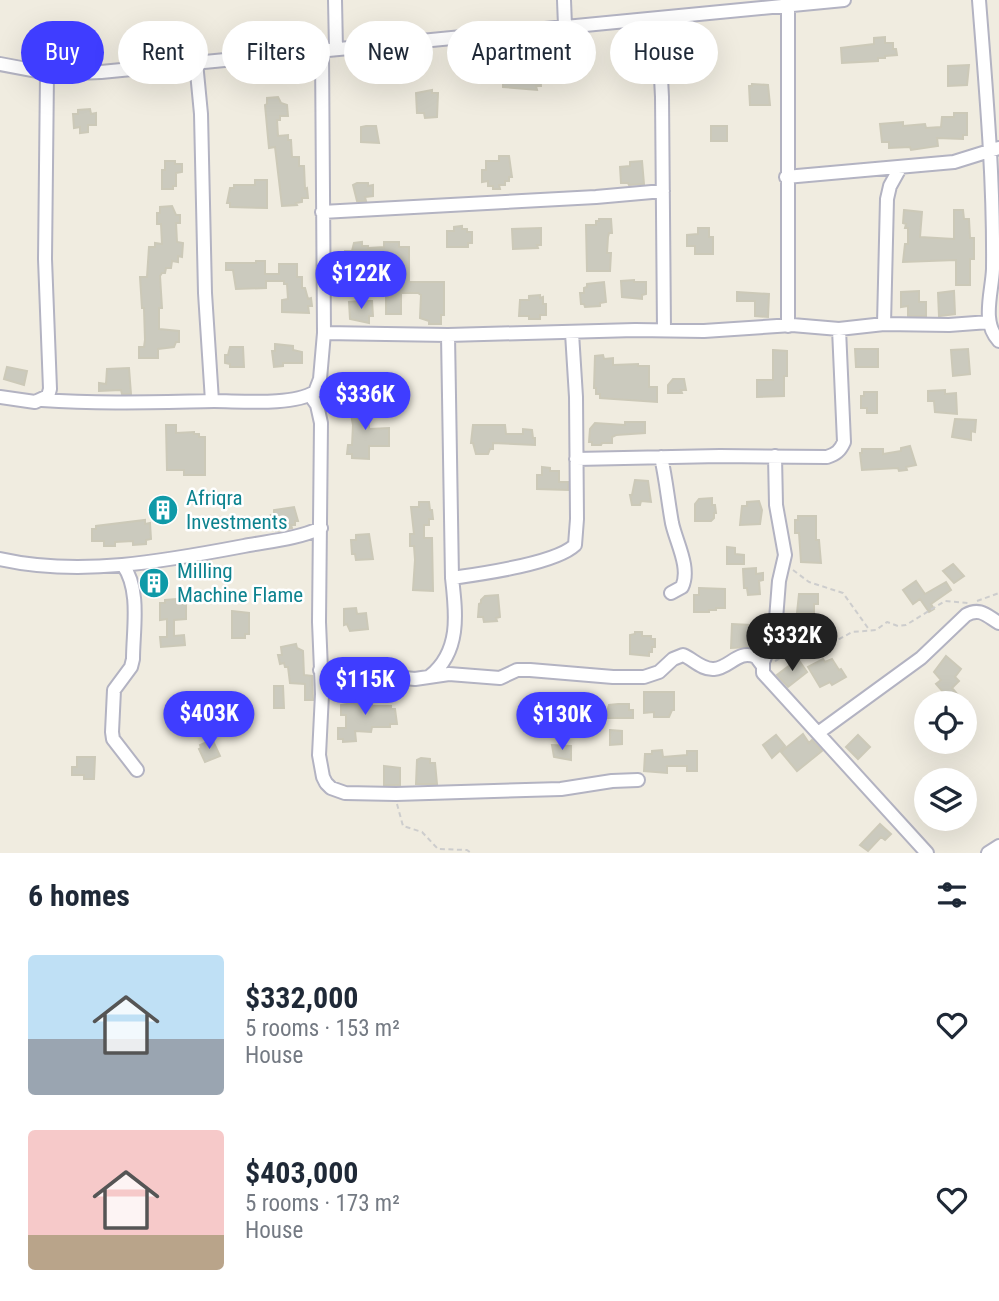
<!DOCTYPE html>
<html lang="en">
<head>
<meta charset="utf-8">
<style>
	:root { --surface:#fff; --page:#f6f6f7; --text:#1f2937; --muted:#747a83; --accent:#3f3dff }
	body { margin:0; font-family:"Roboto Condensed",sans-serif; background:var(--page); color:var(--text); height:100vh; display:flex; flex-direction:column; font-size:26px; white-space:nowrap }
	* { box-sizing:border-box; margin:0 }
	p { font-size:23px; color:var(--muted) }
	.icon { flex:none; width:38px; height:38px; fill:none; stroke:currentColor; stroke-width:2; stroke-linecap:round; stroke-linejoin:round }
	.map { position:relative; height:853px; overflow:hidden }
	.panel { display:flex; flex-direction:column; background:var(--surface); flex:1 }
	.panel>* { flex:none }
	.hud { position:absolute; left:21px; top:21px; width:957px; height:63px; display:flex; gap:14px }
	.buttons { position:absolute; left:914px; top:691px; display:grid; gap:14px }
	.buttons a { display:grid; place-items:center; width:63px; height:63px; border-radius:50%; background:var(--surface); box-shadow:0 7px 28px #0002; font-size:35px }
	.price { position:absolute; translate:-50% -60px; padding:0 16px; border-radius:24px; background:var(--accent); color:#fff; font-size:23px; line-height:46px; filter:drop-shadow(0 2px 4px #0008) }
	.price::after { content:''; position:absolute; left:50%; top:42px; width:21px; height:16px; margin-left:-10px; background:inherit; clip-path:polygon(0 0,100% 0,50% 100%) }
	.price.current { background:#222; color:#fff }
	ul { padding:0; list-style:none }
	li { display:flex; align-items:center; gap:21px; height:175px; padding:0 28px }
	li span { display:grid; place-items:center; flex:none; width:196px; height:140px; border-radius:7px; color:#555 }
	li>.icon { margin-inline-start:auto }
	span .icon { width:84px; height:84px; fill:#fffc; stroke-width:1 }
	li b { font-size:30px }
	h2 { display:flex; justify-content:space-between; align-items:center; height:84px; padding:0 28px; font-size:30px }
	.tag { padding:0 24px; border-radius:32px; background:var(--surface); box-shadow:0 7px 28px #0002; font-size:24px; line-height:63px }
	.tag.current { background:var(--accent); color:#fff }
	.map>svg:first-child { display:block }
	.building { fill:#cbcabe; stroke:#ccc9b8; stroke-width:2 }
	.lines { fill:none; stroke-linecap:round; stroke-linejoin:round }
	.minor-casing { stroke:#b3b3c2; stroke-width:16 }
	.path { stroke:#cdcdcd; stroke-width:2; stroke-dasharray:5 3.5; stroke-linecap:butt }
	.minor { stroke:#fff; stroke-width:12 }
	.labels { text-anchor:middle; stroke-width:5; stroke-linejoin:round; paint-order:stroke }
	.culture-label { font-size:21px; fill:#0d838f; stroke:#fff; text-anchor:start }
</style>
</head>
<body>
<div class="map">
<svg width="999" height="853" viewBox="0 0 999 853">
	<rect width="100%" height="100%" fill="#f0ece0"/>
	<path class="building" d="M885,37V43H893V49H896L897,55L885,56V58H878V61L842,63L841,48L874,44V38Z
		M969,65L967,85L948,86V66Z
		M524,71H534V74H540L541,86H536L537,90L503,87V82L517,81V76H522Z
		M752,84L768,85L770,105H750L749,86H752Z
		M432,90V93H438L437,117L425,118L424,113H417L416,93Z
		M278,97L281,103L287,105L288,116H280V120H277L278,136L288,135V140H291L292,157H299V166H304L305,189L307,188L308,198H302V202L296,203L297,205L282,206L275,147L269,148L265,105L267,104V98Z
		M90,109L91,114L96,113V125H88V132L80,133V127L74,128L73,114H78V110Z
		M954,113H967V135H963V139L937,138L938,146L911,150L910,147L889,148V142H882L880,124L903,122V126L925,124L926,128L941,127L942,117H954Z
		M366,126H376L379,143L361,142V127Z
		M711,126H727V141H711Z
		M499,156H509L512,177H509V181H505V185H499L500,189H493V186H488V181L482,182V170H486V161H499Z
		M165,161H175V164H182V172L176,173V186H173V189H162V170H165Z
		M642,161L644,184L629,185L628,183H621L620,167L630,166V162Z
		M255,180H267V208L230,207V203H227L230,188H234V185H255Z
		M357,183H368V186L373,185V196L365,197L366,201H357L353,185Z
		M172,206L176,215H180V223H176L177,242L183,243L182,257L178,256V262L172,261L171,268H166L165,273H162L160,276L162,308H159V329L179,331V342H176L174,347L158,349V358H139V347H144L145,340L144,308H142L140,277H147L149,247H155V243L162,244L161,224H157V213H160V207Z
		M904,210L922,212L920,237L954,239V210H963L964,219H969L970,238H974V259H970V285H956V260L903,262L905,244H908V228H905L906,224L903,223Z
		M599,219H611L612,233H609L608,237L607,253H611L610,271H587L586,225H596V221H599Z
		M462,226V229H467V232H472V243H468V247H447V231H454V227Z
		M541,228V245H537L538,248L513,249L512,229Z
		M698,228H709V237H713V254H695V246H687V235L698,234Z
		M362,242V246H368V248L384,247V242H399V247H409V282H444V315H441V324H429V321L420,318L421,295L418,293H401V314H386V294H382L379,258L365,259V262L352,263V260L346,261L345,251H352L354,243Z
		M256,261H265V274H279V264H297V277H302V288H305L308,299L311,298L312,306H308L309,313L282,312V300L288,299L287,284H284V281H266V288L236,289L233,270H226V263H256Z
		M634,280V282H646V294L642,295V299L622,297L621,281Z
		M604,282L606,302L600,303V306L585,307L584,304H581L580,293H584V288L587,287V284Z
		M919,291V302H926V316H908V306L901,307V292Z
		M954,291L955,314L939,316L938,293Z
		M737,292L769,294L768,317L755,316V301H737Z
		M540,295V298L543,297V304H546V315H540V319H529V316H519L520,300H529V296Z
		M361,301H372L373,316H369V323L350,319L349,302Z
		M275,344L293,346V350L302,352V363H283V366L274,367L272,351H275Z
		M230,347H243L244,367H230V364L225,363V355H228Z
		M855,349H878V367H856Z
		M968,349L970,374L953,376L951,350Z
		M773,350L787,351V376H784V396L757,397V380H773Z
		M603,355L604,359L613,358V365L638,364V366H649V387H657V402L600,398V394H596V388H594L595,356Z
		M7,367L27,371L24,385L4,379Z
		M129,368L131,394H122L121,390L99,391V383L106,384L107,369Z
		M673,379H684L686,390H681L682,393H668V385Z
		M945,390V394L956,393L957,414L935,412L934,401H928V391Z
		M864,392H877V413H867V408H861V396H864Z
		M356,398H368L369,429L389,428V446H369V459L352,458V454H347L348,445H352L353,425L350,408H353Z
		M955,419L976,420L975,432L971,431V440L952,437Z
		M625,422H645V433L616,435L612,437V443H602L601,445H592V442H589L590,429L595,423L625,425Z
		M166,425H176V433L194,432V434H199V437H205V475H184V470H167Z
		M473,425H505L506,434H523V429L532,430L533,438H535V445L493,443V449H490L488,454H476L473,443H471Z
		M910,446L916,465L906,467L907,470L899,471L898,468L862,470L860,453H862V449H883V454L901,451V448Z
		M542,467L550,468V471H559V482H568V490L537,489V475H542Z
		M635,480L648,481L651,502L641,501L640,505H632L630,495H632Z
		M712,498V505H715L716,513H714V518L711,521H695V504L699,499Z
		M759,501L762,510L760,524L740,525L742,506H747V502Z
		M419,502H429L430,510H432L433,519H429V525H424V538H432L433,591L413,590L415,560L414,546H410V534H414L411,507H419Z
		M294,507L298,521H295V525H291L292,528L276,531L271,515H274V510Z
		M798,516H816V540H819L821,563L801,562L799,533H795V520H798Z
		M243,518V527L234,528V530L218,529L217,519Z
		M145,520V524L150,523L151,539L146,540V544L133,545V541L115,542V546H104V541H92V529H96V526Z
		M369,534L373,559L356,560L355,554H352L351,540H356V535Z
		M727,547L735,548V554L744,555V564H727Z
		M953,564L964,576L954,583L943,571Z
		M756,568V574L763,573V580L759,581L760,594L748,595L747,588H744L743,569Z
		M916,581L925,594L946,582L951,590L931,604L934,609L929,612L920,599L913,604L903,590Z
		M699,588L725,589V608H716V610H709V612H694V595H699Z
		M799,594H818V604H814V613H797Z
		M498,595L500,617L496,618L497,621L484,622L483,617H478L479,604L481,603V600L485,596Z
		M176,599V603L186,605V619L174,620V636L184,635L185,645L161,647L160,637H167V619L160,620V603H165V600Z
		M356,608L357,614L366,613L368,629L350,631L347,624L344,625V609Z
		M232,611L249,613V634H245V638H232Z
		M732,624L751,625L750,647L731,648Z
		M635,632H642V636H651V639H655V647H652V652H649V656L630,654V635L635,634Z
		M296,644L297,648L303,651L304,675L312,676L313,700H305V684L290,683L288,667H285L284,663L280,664L278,655H282L281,647Z
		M946,656L961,669L955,677L959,681L952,688L958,695L951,701L936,684L941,680L934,672Z
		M798,659L807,672L788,687L777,675Z
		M823,659L825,662L832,659L839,670L841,669L846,677L832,685L830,682L820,687L808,667Z
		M274,686H283L284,708H274Z
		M644,692H674V710H672L669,717H654V712L644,713Z
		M360,693H372V706H391V709H395L397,724H390V727H372L371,732L355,731L356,741L343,742V739H338V728H346V715H341V705L357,702V695H360Z
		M560,702L561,705H567V722H550V719H544V710L553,703Z
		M618,704H629V710H633V718H605L609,705Z
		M610,730L622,731V744L610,745Z
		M803,734L809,743L812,740L822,751L797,771L781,752Z
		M776,735L785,746L772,758L763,745Z
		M858,735L870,747L858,759L846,747Z
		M209,741L210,743L213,741L220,756L205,762L199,749L201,748L200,745Z
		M552,745L571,746V760L554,757Z
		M662,750L663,757L687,755V751H697V771H687V766H667V773L644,771L645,754H652V751Z
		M77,757H95L94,779H84V775H72V767H77Z
		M421,758L430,759V763H435L437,784H416L417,760Z
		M384,766L400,768V785H384Z
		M880,824L891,834L885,840L881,837L868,851L860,845Z"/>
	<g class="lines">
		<g class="minor-casing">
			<path id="minor" d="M335,0L336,49
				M564,0L565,26
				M979,0C986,90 994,179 993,269C992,293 981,322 999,341
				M788,5V326
				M658,19L662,97L664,330
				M196,62L201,114L205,293L212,401
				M0,64L53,74L101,72L844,0
				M786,177L954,162L999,148
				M322,212L596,197L663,191
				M884,324L887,199L890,186L900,168
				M324,333L448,335L635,330L704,331L792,325L839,329L884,324L949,325L989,322
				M310,395L317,405L321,423L319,622L322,694L319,755L323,777L326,783L331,788L345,793L396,794L561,789L612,781L638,780
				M0,397L35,402L48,396L50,389L45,259L47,74
				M42,400C100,404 157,402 214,401C241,401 292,406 315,392L320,379L324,333L322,51
				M775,456L776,505L785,555L779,581L775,632L763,662V673L927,853
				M661,457C666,479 668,501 672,523C676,542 691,568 682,587L671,593
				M576,459L720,456L827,457C836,454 840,451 844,442L839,329
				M0,559C80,577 165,561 244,546C270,541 297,539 321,528
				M123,565C141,590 133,630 133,659L131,667L114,690L112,732L113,739L137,770
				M452,578C480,574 555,564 575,545L577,519L576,397L572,333
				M320,670L415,679L449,674L500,678L517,670H530L613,677H644L659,672L673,659L683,655C693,659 702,670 714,669C730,668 738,649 756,657L762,665
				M430,676C461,651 456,613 452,578L448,335
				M818,733L921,658L966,615C980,607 987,616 999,623
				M988,853L999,846"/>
		</g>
		<path class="path" d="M793,570L809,582L843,593L868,628
			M977,601L999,593
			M775,661L786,655L825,647L852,632L876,630L887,622L898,626L906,625L945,601L968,603
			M397,804L403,826L422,832L438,849L467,850L471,853"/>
		<use href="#minor" class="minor"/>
	</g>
	<defs>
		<g id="building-disc" transform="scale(1.575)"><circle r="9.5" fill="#0f9aa8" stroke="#fff"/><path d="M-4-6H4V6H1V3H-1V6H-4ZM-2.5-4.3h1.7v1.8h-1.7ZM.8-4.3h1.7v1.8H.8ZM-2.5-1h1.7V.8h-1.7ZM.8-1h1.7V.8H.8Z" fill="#fff"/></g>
	</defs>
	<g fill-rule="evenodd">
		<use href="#building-disc" x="163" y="510"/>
		<use href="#building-disc" x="154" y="583"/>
	</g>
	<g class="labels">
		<g class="culture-label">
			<text x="186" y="505">Afriqra<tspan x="186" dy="24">Investments</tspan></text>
			<text x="177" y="578">Milling<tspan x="177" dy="24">Machine Flame</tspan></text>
		</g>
	</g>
</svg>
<div class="buttons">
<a><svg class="icon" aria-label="locate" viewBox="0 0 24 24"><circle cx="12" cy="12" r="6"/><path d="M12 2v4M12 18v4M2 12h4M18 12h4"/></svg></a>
<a><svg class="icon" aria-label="layers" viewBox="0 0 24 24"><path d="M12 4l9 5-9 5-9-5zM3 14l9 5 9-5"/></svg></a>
</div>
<b class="price" style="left:361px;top:311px">$122K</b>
<b class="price" style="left:365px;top:432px">$336K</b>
<b class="price current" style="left:792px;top:673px">$332K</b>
<b class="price" style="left:365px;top:717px">$115K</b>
<b class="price" style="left:209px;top:751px">$403K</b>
<b class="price" style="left:562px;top:752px">$130K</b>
<div class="hud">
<a class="tag current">Buy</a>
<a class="tag">Rent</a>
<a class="tag">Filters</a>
<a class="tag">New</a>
<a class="tag">Apartment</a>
<a class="tag">House</a>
</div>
</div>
<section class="panel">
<h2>6 homes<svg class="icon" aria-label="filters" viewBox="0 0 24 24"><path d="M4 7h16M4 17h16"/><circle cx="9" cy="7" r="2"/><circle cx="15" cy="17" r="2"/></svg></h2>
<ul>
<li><span style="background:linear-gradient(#bfe0f5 60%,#9aa5b1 0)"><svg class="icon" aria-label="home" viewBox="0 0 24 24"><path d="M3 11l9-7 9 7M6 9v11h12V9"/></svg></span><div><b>$332,000</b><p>5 rooms · 153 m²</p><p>House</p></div><svg class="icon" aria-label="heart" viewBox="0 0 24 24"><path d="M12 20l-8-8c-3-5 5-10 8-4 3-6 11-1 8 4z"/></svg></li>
<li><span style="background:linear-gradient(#f6c9c9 75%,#b9a48a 0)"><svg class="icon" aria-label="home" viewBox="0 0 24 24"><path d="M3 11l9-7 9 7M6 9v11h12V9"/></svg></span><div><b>$403,000</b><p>5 rooms · 173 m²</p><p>House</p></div><svg class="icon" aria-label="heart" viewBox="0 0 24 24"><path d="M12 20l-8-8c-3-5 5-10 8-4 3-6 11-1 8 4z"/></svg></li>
</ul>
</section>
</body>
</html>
